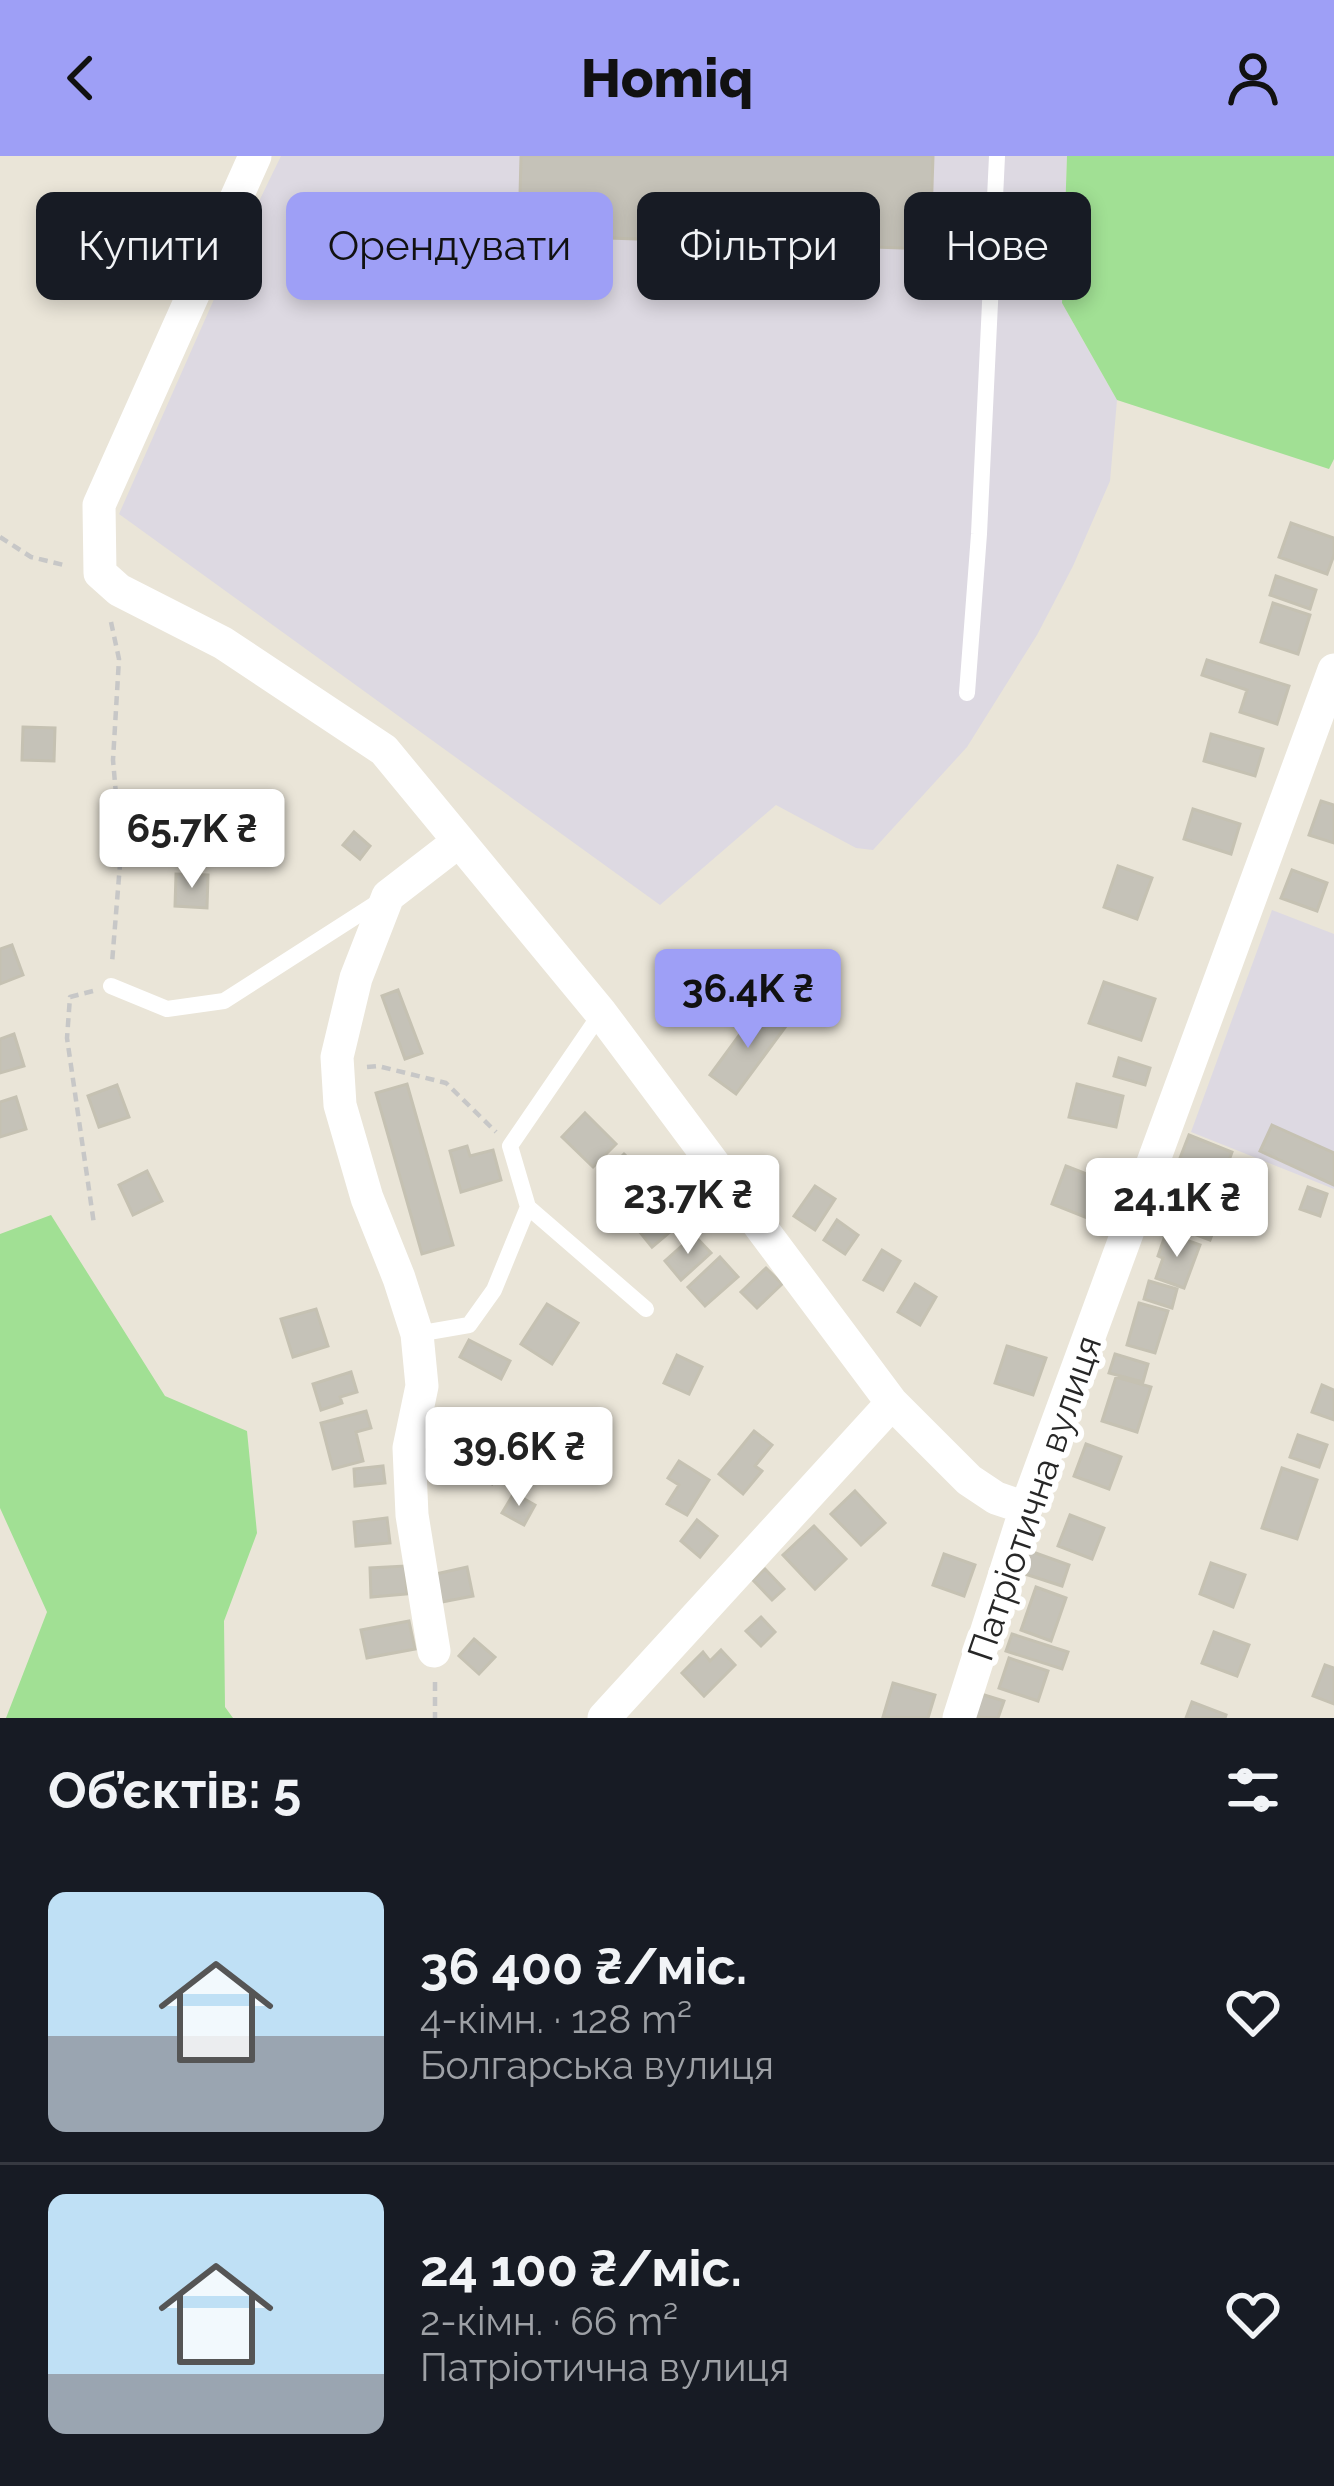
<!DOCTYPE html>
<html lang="uk">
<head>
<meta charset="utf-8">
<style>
	:root { --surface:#171b24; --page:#242831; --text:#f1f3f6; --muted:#9ea1a6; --line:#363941; --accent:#9e9ff6 }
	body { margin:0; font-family:Raleway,sans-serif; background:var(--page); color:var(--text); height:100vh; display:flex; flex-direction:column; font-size:45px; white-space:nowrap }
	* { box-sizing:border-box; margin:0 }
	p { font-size:39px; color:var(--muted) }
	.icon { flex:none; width:66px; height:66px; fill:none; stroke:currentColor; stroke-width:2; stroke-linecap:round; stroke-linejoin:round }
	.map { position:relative; height:1562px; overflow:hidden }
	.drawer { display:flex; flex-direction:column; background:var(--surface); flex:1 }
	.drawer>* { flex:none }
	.hud { position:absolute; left:36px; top:36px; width:1263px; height:108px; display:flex; gap:24px }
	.price { position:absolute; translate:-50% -102px; padding:0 27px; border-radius:12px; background:#fff; color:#222; font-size:39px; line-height:78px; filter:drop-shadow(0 3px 6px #0008) }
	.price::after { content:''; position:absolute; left:50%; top:72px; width:36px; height:27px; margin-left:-18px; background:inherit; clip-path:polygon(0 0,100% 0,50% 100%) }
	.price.active { background:var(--accent); color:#111 }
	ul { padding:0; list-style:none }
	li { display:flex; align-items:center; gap:36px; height:300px; padding:0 48px }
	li+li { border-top:3px solid var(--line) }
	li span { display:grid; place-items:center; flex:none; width:336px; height:240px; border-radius:18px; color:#555 }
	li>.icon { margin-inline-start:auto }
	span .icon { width:144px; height:144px; fill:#fffc; stroke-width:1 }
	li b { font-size:51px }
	h2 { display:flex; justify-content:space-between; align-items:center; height:144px; padding:0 48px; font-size:51px }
	.chip { padding:0 42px; border-radius:18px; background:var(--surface); box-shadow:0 6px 18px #0003; font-size:42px; line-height:108px }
	.chip.active { background:var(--accent); color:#111 }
	header { display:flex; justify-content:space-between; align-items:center; height:156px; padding:0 48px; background:var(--accent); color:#111; font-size:54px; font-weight:800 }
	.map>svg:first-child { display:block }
	.industrial { fill:#ddd9e2 }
	.green { fill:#a1e094 }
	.building { fill:#c5c2b8; stroke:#c5c1b2; stroke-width:3 }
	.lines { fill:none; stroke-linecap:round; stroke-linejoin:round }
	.path { stroke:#c7c7c7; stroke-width:4.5; stroke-dasharray:9 6; stroke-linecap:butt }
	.lane { stroke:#fff; stroke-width:16 }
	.street { stroke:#fff; stroke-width:33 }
	.labels { text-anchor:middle; stroke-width:12; stroke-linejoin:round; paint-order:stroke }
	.street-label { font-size:36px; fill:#272727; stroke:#fff }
</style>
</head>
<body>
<header><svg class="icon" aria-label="back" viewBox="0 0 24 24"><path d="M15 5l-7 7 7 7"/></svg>Homiq<svg class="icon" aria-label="person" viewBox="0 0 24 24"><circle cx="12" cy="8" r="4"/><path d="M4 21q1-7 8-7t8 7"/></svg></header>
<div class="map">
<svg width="1334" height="1562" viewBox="0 0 1334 1562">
	<rect width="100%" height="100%" fill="#eae5d8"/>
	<path class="industrial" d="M281,0H1067L1062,147L1117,244L1110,325L1073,410L1037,479L967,591L873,694L856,692L776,649L660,749L119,358L242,80Z
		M1272,754L1334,778V1033L1191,976Z"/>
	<path class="green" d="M1067,0H1334V303L1329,313L1117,244L1062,147Z
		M51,1059L165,1240L247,1275L257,1377L224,1465L225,1551L233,1562H6L47,1456L0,1352V1078Z"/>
	<path class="building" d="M521,0H933L930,93L519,79Z
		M1291,367L1334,382V399L1327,418L1279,401Z
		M1276,420L1316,434L1310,453L1270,439Z
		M1273,447L1310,459L1298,498L1261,486Z
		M1207,504L1289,530L1277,568L1240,556L1247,534L1202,519Z
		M23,571L55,572L54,605L22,604Z
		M1211,578L1263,593L1255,620L1204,605Z
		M1321,645L1334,649V687L1309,679Z
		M1193,653L1240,668L1231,698L1184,683Z
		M354,676L370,690L360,703L343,689Z
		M1118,710L1152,722L1137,763L1104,751Z
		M1292,714L1327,727L1317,755L1281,742Z
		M176,718L208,719L207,752L175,750Z
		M12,789L23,819L0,828V793Z
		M1104,826L1155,843L1141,884L1089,867Z
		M398,834L422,897L405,903L382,840Z
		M760,851L786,870L736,938L710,919Z
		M14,878L24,910L0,917V883Z
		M1119,902L1150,912L1145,929L1114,920Z
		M407,928L453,1089L422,1098L376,937Z
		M1077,928L1123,940L1116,971L1069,961Z
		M117,929L129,961L99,971L88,940Z
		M16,941L26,973L0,981V946Z
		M585,957L616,988L593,1011L562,981Z
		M1272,969L1334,997V1029L1260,995Z
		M1189,979L1232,996L1224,1018L1180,1002Z
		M467,990L470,1000L493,994L501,1024L461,1036L450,995Z
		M624,998L654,1027L633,1048L603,1019Z
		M1066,1010L1105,1025L1090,1063L1052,1048Z
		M147,1015L162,1045L133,1059L119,1029Z
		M815,1030L835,1043L815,1074L794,1060Z
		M1308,1031L1327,1038L1320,1060L1300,1053Z
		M1174,1034L1222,1052L1210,1084L1162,1066Z
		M661,1038L683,1065L652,1091L630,1064Z
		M837,1064L858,1079L845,1098L824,1084Z
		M1166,1077L1200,1089L1184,1132L1156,1122L1163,1102L1158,1100Z
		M694,1079L711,1097L681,1124L665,1105Z
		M882,1094L900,1105L883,1134L864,1124Z
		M720,1101L738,1121L705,1150L688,1131Z
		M766,1112L782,1128L757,1152L741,1136Z
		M1149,1125L1177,1133L1172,1152L1144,1143Z
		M915,1128L936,1141L920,1169L898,1156Z
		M1139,1147L1168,1155L1155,1197L1127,1189Z
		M547,1148L578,1167L552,1208L521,1188Z
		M316,1153L328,1190L293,1201L281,1163Z
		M469,1184L510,1205L501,1223L460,1201Z
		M1007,1190L1046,1202L1033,1239L995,1227Z
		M1115,1198L1148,1208L1143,1226L1109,1217Z
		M677,1199L702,1211L689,1238L664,1227Z
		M351,1216L357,1236L340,1241L342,1247L321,1254L313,1228Z
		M1116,1221L1151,1231L1137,1276L1102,1265Z
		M1322,1229L1334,1234V1264L1312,1256Z
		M366,1255L371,1272L356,1276L363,1305L333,1313L321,1267Z
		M474,1256L503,1274L489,1296L506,1306L492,1328L447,1300Z
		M579,1270L610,1292L595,1314L563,1293Z
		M754,1275L772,1289L755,1310L762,1315L743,1338L719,1318Z
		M1298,1279L1327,1289L1319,1311L1290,1301Z
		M1086,1288L1121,1301L1109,1333L1074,1320Z
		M679,1305L709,1324L687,1359L667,1348L679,1329L668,1322Z
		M383,1310L385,1327L355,1330L354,1313Z
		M1282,1312L1317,1324L1297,1383L1262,1372Z
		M855,1335L885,1367L861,1389L831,1358Z
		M514,1337L535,1349L524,1369L502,1357Z
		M1070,1359L1104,1372L1092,1403L1058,1390Z
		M387,1362L390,1387L356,1390L354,1366Z
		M697,1364L717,1380L700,1401L681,1385Z
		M814,1370L846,1403L815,1433L783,1399Z
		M1030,1395L1069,1409L1062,1430L1022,1417Z
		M944,1398L975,1409L964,1440L933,1429Z
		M1211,1407L1245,1419L1233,1451L1200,1438Z
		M405,1410L407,1438L371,1441L370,1412Z
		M467,1411L473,1440L442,1446L436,1418Z
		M765,1413L784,1433L772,1444L753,1424Z
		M1036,1431L1066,1442L1051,1485L1021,1474Z
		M761,1461L775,1476L761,1490L746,1475Z
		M409,1465L415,1493L367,1502L361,1474Z
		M1214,1476L1249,1489L1237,1520L1202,1507Z
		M1012,1478L1068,1496L1062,1513L1006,1495Z
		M474,1483L495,1501L479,1518L459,1500Z
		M721,1494L735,1509L704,1540L682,1517L703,1496L710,1505Z
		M1009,1502L1048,1515L1038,1545L999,1532Z
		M1325,1509L1334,1512V1548L1313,1540Z
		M893,1527L935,1539L928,1562L883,1561Z
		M981,1538L1004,1545L998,1562L973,1561Z
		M1192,1546L1226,1559L1225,1562H1186Z"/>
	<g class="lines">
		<path class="path" d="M0,381L31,401L68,410
			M111,466L119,503L113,604L121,696L112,807
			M93,835L70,841L67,882L94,1068
			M367,911L378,910L446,927L496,976
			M435,1526V1562"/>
		<path class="lane" d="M967,537L979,378L997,0
			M111,830L167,853L224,845L383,743
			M528,1051L510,990L601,857
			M417,1178L469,1169L494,1134L528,1051L646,1153"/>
		<path class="street" d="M255,0L99,349L100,417L119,434L223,487L384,594L601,857L892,1247L969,1324L996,1342L1026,1352
			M434,1495L412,1359L409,1292L422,1230L417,1178L399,1122L367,1042L340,949L337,901L356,822L388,740L458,686
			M604,1562L892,1247
			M959,1562L1026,1352L1334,514"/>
	</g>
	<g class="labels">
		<g class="street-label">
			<text transform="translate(1034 1342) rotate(-71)" y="13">Патріотична вулиця</text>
		</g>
	</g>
</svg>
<b class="price" style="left:192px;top:735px">65.7K ₴</b>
<b class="price active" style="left:748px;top:895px">36.4K ₴</b>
<b class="price" style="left:688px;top:1101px">23.7K ₴</b>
<b class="price" style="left:1177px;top:1104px">24.1K ₴</b>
<b class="price" style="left:519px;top:1353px">39.6K ₴</b>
<div class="hud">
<a class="chip">Купити</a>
<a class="chip active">Орендувати</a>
<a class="chip">Фільтри</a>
<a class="chip">Нове</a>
</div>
</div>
<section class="drawer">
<h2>Об’єктів: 5<svg class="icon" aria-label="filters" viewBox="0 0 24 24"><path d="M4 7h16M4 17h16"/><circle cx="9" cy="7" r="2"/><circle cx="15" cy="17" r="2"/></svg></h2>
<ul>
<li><span style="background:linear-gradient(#bfe0f5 60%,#9aa5b1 0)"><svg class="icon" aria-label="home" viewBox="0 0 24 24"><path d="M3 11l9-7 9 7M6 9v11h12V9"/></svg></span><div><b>36 400 ₴/міс.</b><p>4-кімн. · 128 m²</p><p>Болгарська вулиця</p></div><svg class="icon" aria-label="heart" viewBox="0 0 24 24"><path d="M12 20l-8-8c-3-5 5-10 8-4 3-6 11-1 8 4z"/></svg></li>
<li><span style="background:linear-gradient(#bfe0f5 75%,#9aa5b1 0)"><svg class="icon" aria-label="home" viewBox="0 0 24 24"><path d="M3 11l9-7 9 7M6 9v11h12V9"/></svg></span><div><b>24 100 ₴/міс.</b><p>2-кімн. · 66 m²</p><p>Патріотична вулиця</p></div><svg class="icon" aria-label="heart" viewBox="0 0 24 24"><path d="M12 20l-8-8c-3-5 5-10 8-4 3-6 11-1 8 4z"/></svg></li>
</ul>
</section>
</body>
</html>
